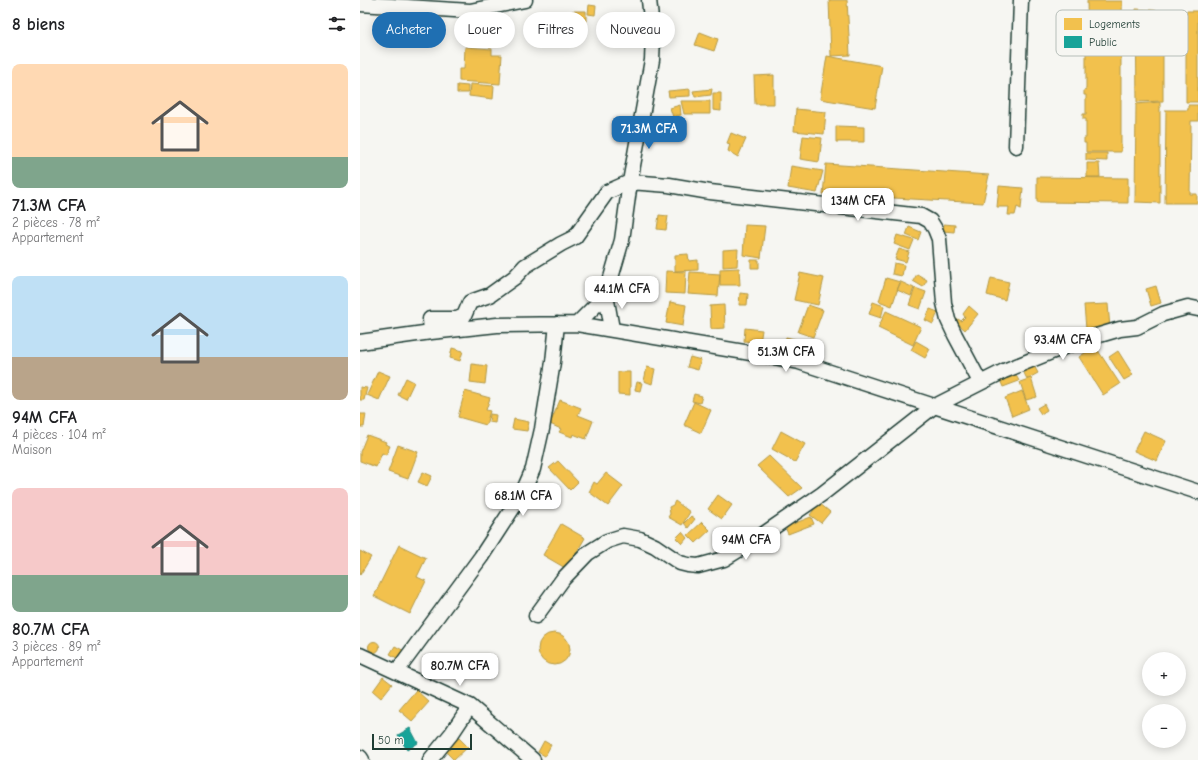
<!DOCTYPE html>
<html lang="fr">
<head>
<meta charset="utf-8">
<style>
	:root { --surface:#fff; --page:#f6f6f6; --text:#202124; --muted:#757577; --accent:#1f6fb2 }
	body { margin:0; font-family:"Comic Neue",sans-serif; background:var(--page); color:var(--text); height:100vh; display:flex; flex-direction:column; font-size:15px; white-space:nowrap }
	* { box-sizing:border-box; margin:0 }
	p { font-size:13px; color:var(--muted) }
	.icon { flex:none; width:22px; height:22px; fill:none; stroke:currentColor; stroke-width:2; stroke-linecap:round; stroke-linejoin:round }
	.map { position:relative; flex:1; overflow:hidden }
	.sheet { display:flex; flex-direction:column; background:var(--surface); width:360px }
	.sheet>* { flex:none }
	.banner { position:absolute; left:12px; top:12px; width:380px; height:36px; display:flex; gap:8px }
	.controls { position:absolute; left:782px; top:652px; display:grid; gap:8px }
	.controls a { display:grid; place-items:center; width:44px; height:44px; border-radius:50%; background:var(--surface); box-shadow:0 2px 10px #0003; font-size:20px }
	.scale { position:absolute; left:12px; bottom:10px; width:100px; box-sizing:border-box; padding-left:4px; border:2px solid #1f3d34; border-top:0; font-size:11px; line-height:14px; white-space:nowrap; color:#1f3d34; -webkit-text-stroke:3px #f6f6f2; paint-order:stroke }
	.price { position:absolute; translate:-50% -34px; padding:0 9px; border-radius:8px; background:#fff; color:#222; font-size:13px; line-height:26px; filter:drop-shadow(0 1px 2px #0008) }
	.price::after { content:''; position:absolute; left:50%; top:24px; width:12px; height:9px; margin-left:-6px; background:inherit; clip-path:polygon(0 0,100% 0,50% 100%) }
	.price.current { background:var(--accent); color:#fff }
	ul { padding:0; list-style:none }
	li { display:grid; align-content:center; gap:8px; height:212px; padding:0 12px }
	li span { display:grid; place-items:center; height:124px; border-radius:8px; color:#555 }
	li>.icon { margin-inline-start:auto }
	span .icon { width:72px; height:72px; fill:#fffc; stroke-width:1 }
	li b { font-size:17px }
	h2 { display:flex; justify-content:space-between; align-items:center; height:48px; padding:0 12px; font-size:17px }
	.pill { padding:0 14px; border-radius:18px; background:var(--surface); box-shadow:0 2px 10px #0003; font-size:14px; line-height:36px }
	.pill.current { background:var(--accent); color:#fff }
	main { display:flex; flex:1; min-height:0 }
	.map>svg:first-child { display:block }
	.homes { fill:#f2c14e; stroke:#b39946 }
	.public { fill:#17a398; stroke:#19847a }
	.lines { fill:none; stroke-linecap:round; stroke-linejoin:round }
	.minor-casing { stroke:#1f3d34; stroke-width:17 }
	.minor { stroke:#f6f6f2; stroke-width:14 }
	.key { fill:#f6f6f2; stroke:#b6beb9; stroke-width:1 }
	.key-label { font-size:11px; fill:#1f3d34 }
</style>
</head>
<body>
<main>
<section class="sheet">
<h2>8 biens<svg class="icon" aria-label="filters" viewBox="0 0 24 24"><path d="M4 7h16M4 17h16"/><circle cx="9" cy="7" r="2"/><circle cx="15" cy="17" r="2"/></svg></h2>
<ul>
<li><span style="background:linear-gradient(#ffd9b3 75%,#7fa58c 0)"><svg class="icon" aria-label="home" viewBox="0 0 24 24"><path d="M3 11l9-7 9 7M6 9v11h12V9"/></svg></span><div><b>71.3M CFA</b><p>2 pièces · 78 m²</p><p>Appartement</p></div></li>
<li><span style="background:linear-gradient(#bfe0f5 65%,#b9a48a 0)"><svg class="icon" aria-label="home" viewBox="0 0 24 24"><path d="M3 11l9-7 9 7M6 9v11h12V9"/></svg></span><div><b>94M CFA</b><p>4 pièces · 104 m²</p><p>Maison</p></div></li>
<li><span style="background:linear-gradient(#f6c9c9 70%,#7fa58c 0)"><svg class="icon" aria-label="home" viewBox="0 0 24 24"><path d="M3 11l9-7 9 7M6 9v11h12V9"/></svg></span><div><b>80.7M CFA</b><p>3 pièces · 89 m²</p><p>Appartement</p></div></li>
</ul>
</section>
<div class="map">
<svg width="838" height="760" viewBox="0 0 838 760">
	<rect width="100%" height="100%" fill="#f6f6f2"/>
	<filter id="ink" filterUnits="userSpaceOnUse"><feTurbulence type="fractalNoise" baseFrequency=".025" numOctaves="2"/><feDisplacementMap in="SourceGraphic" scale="8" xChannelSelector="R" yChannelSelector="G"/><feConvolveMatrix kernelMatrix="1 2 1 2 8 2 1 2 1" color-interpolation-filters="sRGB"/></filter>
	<g filter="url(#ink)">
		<path class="homes" d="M469,0H487L490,55L471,56Z
			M727,1H762L763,50H728Z
			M229,5L236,6L235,15L228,14Z
			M776,9L803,11V101L777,102Z
			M212,11H226V27L212,28Z
			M826,11H838V102H826Z
			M142,16L143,28L133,29L132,17Z
			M340,32L358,39L354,51L335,45Z
			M105,47L132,49V55H142L140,84L99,81V69H104Z
			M726,52H761V152H726V143H724V138H726V119H723V114H726V95H724V90L726,89Z
			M467,56L522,66L515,108L460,99Z
			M414,75V104H395L394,76Z
			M110,84L134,86L133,99L109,96Z
			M97,85L108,86V93H97Z
			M330,89V96L309,97L308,91Z
			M352,89L351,95L335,97L333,91Z
			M353,93H361V111L353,110Z
			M321,101H350V114H324Z
			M800,102V203L775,202L776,104Z
			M320,105L321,115L313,117L310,108Z
			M828,105H838V121H831L830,194H837V203H805L806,110H828Z
			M436,109L466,112L464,134L434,131Z
			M476,126L504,127V142H476Z
			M371,133L386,139L378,157L368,151L370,144L367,143Z
			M443,136L462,138L459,162L440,159Z
			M726,153H747V161L726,160Z
			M727,163H739L740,177H727Z
			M466,164L629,175L623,203L463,194Z
			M431,166L463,171L457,193L428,188Z
			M677,177L768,178V203L677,202Z
			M639,186L663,188L661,209L657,207L655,215H648L649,207H637Z
			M299,215L308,216L306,230L297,229Z
			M584,224L595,225L594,232L583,231Z
			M385,225L405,226L401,258L383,255Z
			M549,227L561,232L558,240L546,235Z
			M537,235L554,240L550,250L534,244Z
			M378,249L377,266L363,267V250Z
			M539,249L549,252L546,262L535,259Z
			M328,254L329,261L338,260V270L315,271V255Z
			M391,260H399V268H391Z
			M534,263L544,265L542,276L532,274Z
			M379,268L380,285H360V269Z
			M306,271L326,272L325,294L305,293Z
			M330,272L360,274L358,296L328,294Z
			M440,273L464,278L458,305L434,300Z
			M557,274L567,280L563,287L553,281Z
			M526,278L540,282L532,306L519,301Z
			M631,278L649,282L645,300L627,295Z
			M541,282L554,288L551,296L537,290Z
			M796,286L801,303L791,306L786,289Z
			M555,288L566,292L560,309L549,305Z
			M380,293L388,294L387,305H379Z
			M310,302L326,305L323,326L306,323Z
			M513,302L524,306L521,318L509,314Z
			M748,304L750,328L726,329L724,305Z
			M364,305L365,328L351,329L350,306Z
			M448,305L463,310L453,337L438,332Z
			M609,306L618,314L605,330L596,322L598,319L601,321L605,317L603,314Z
			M570,309L578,312L573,324L565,320Z
			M526,311L561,327L553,345L518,328Z
			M385,328L402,330L400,343L384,341Z
			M426,337L442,341L441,350L424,347Z
			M556,341L570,349L565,358L551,350Z
			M735,346L760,384L743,395L719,357Z
			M92,348L103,351L100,361L90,358Z
			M758,351L773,375L764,380L749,357Z
			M330,357L341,360L338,370L327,367Z
			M112,364L127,366L125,384L110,382Z
			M673,364L678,373L667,379L662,369Z
			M287,367L295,369L292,384L284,381Z
			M18,371L30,376L19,400L7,395Z
			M258,372H270V395L258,394Z
			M655,373L659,381L643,387L640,380Z
			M46,378L54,382L46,399L38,395Z
			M671,378L677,397L666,400L660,382Z
			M277,382L282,383L280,391L275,390Z
			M0,387L7,388L4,400H0Z
			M105,391L130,398L126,410L130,411L126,425L98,417Z
			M662,391L669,409L652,416L645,398Z
			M334,394L342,396L340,403L332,401Z
			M200,400L221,408L218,415L233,421L226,439L213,434L212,437L199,432L201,429L190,424Z
			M334,402L351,410L341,433L324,425Z
			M684,404L687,410L681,414L677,408Z
			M0,414H6L4,427H0Z
			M130,414L136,415L135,423L129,422Z
			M154,419L169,422L167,431L152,429Z
			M421,431L445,444L435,462L412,449Z
			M784,431L806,441L797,461L774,451Z
			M7,435L26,442L25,444L30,446L26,455L22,453L16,467L0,461V452Z
			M38,445L58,452L48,479L28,472Z
			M409,456L442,488L429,497L397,466Z
			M198,461L218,482L210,490L189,468Z
			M63,472L72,476L67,486L58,482Z
			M246,473L263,486L248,506L229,492L234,482L237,484Z
			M358,495L372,505L362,519L348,509Z
			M315,501L330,512L322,525L308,517L310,514L309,507L313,505Z
			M459,503L470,512L461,523L450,515Z
			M331,516L335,519L328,528L324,523Z
			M451,517L454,524L428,534L425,527Z
			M342,522L350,530L336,543L328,535Z
			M201,524L225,538L207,569L183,555Z
			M322,532L327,538L322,544L316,538Z
			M39,545L66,558L57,577L66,581L50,614L14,596Z
			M0,551L11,557L0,575Z
			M178 649a16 16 0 1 1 32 0a16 16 0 1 1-32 0Z
			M8.5 647a5.5 5.5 0 1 1 11 0a5.5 5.5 0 1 1-11 0Z
			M35,646L48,653L42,661L30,654Z
			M23,677L32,684L21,698L13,691Z
			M56,690L69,702L52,721L39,710Z
			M98,737L108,747L94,760L84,750Z
			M184,741L191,745L185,756L178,752Z"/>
		<path class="public" d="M50,728L58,743L47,750L38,735Z"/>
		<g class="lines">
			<g class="minor-casing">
				<path id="minor" d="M0,4L110,11L165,0
					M656,146L661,0
					M217,324L246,295
					M252,329L246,295L262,240L270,182L292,60L293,37L289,0
					M71,332L70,319H97L104,316L110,302L130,295L155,277L165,266L201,244L215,237L247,192L270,182L309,185L350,192L561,216L570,221L575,229L579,239L584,303L588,320L595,335L620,382
					M0,342L71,332L137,325L217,324L409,356L439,362L838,492
					M176,616L203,579L228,553L247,541L263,536L280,539L295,546L320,563L328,565L338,566L364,559L398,538L462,494L573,407L644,371L716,342L760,329L777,327L803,314L828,307L838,309
					M0,655L110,706L173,760
					M37,671L121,557L160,497L166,485L173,469L182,429L193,362L197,324
					M0,757L2,760
					M70,760L92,733L110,706"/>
			</g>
			<use href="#minor" class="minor"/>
		</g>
	</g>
	<rect x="696" y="10" width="132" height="46" rx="6" class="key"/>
	<rect x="704" y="18" width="18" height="12" fill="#f2c14e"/>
	<rect x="704" y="36" width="18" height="12" fill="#17a398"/>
	<g class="key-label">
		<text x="729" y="28">Logements</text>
		<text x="729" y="46">Public</text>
	</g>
</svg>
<div class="controls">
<a>+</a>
<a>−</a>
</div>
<div class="scale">50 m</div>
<b class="price current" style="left:289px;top:150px">71.3M CFA</b>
<b class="price" style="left:498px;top:222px">134M CFA</b>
<b class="price" style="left:262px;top:310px">44.1M CFA</b>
<b class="price" style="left:703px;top:361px">93.4M CFA</b>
<b class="price" style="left:426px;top:373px">51.3M CFA</b>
<b class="price" style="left:163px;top:517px">68.1M CFA</b>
<b class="price" style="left:386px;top:561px">94M CFA</b>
<b class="price" style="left:100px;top:687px">80.7M CFA</b>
<div class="banner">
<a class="pill current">Acheter</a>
<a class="pill">Louer</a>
<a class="pill">Filtres</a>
<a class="pill">Nouveau</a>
</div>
</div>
</main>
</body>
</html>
